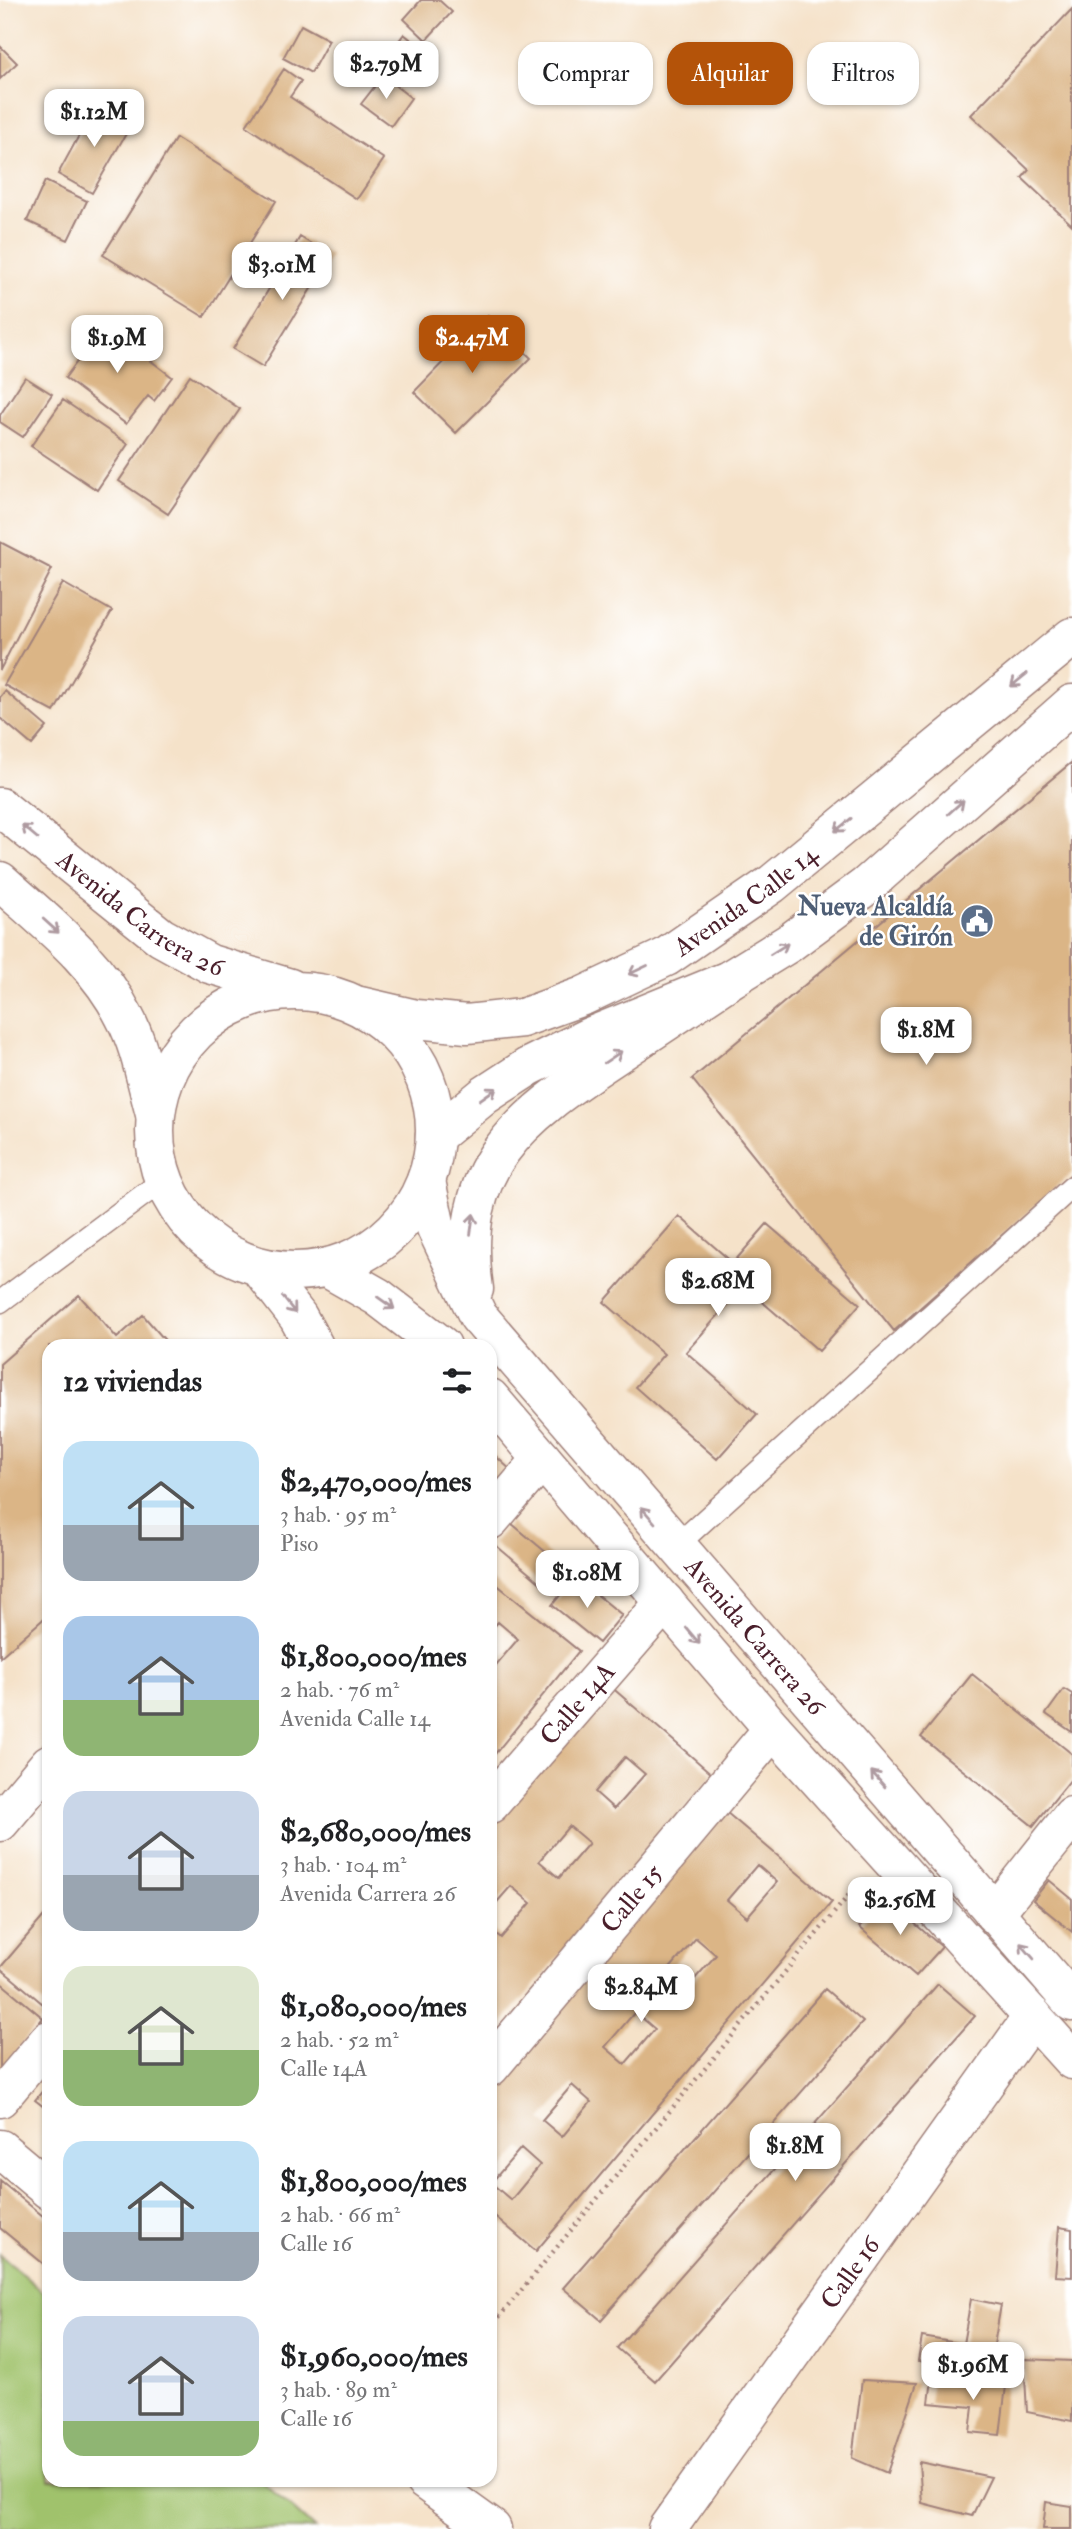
<!DOCTYPE html>
<html lang="es">
<head>
<meta charset="utf-8">
<style>
	:root { --surface:#fff; --page:#f2f2f2; --text:#202124; --muted:#757577; --accent:#b45309 }
	body { margin:0; font-family:"IM FELL Double Pica",serif; background:var(--page); color:var(--text); height:100vh; display:flex; flex-direction:column; font-size:26px; white-space:nowrap }
	* { box-sizing:border-box; margin:0 }
	p { font-size:23px; color:var(--muted) }
	.icon { flex:none; width:38px; height:38px; fill:none; stroke:currentColor; stroke-width:2; stroke-linecap:round; stroke-linejoin:round }
	.map { position:relative; flex:1; overflow:hidden }
	.sheet { position:absolute; left:42px; top:1339px; width:455px; height:1148px; display:flex; flex-direction:column; background:var(--surface); border-radius:21px; box-shadow:0 2px 5px #0004 }
	.sheet>* { flex:none }
	.guide { position:absolute; left:518px; top:42px; width:448px; height:63px; display:flex; gap:14px }
	.price { position:absolute; translate:-50% -60px; padding:0 16px; border-radius:14px; background:#fff; color:#222; font-size:23px; line-height:46px; filter:drop-shadow(0 2px 4px #0008) }
	.price::after { content:''; position:absolute; left:50%; top:42px; width:21px; height:16px; margin-left:-10px; background:inherit; clip-path:polygon(0 0,100% 0,50% 100%) }
	.price.current { background:var(--accent); color:#fff }
	ul { padding:0; list-style:none }
	li { display:flex; align-items:center; gap:21px; height:175px; padding:0 21px }
	li span { display:grid; place-items:center; flex:none; width:196px; height:140px; border-radius:21px; color:#555 }
	li>.icon { margin-inline-start:auto }
	span .icon { width:84px; height:84px; fill:#fffc; stroke-width:1 }
	li b { font-size:30px }
	h2 { display:flex; justify-content:space-between; align-items:center; height:84px; padding:0 21px; font-size:30px }
	.chip { padding:0 24px; border-radius:21px; background:var(--surface); box-shadow:0 2px 5px #0004; font-size:24px; line-height:63px }
	.chip.current { background:var(--accent); color:#fff }
	.map>svg:first-child { display:block }
	.green { fill:#a0c26c; stroke:#75704c; stroke-width:2 }
	.building { fill:#dbb586; fill-rule:evenodd }
	.lines { fill:none; stroke-linecap:round; stroke-linejoin:round }
	.lane-casing { stroke:#a0807a; stroke-width:24 }
	.street-casing { stroke:#a0807a; stroke-width:41 }
	.secondary-casing { stroke:#a0807a; stroke-width:41 }
	.path { stroke:#a0807a; stroke-width:4.5; stroke-dasharray:2 5; stroke-linecap:butt }
	.lane { stroke:#fff; stroke-width:21 }
	.street { stroke:#fff; stroke-width:38 }
	.secondary { stroke:#fff; stroke-width:38 }
	.oneway { stroke:#ae9aa0 }
	.labels { text-anchor:middle; stroke-width:5; stroke-linejoin:round; paint-order:stroke }
	.street-label { font-size:26px; fill:#4a1f2b; stroke:#fff }
	.service-label { font-size:26px; font-weight:bold; fill:#4e5e75; stroke:#fff; text-anchor:end }
</style>
</head>
<body>
<div class="map">
<svg width="1072" height="2529" viewBox="0 0 1072 2529">
	<rect width="100%" height="100%" fill="#fff"/>
	<filter id="ink" filterUnits="userSpaceOnUse"><feTurbulence type="fractalNoise" baseFrequency=".0143" numOctaves="2"/><feDisplacementMap in="SourceGraphic" scale="14" xChannelSelector="R" yChannelSelector="G"/><feConvolveMatrix kernelMatrix="1 2 1 2 8 2 1 2 1" color-interpolation-filters="sRGB"/></filter>
	<filter id="wash" filterUnits="userSpaceOnUse"><feTurbulence type="fractalNoise" baseFrequency=".00686" numOctaves="4" result="noise"/><feDisplacementMap in="SourceGraphic" scale="28" xChannelSelector="R" yChannelSelector="G"/><feGaussianBlur stdDeviation="1.57" result="paint"/><feColorMatrix in="noise" values="0 0 0 0 0 0 0 0 0 0 0 0 0 0 0 0 0 1.4 0 .05"/><feComposite in="paint" operator="in"/></filter>
	<g filter="url(#wash)">
		<rect width="100%" height="100%" fill="#f5e2c9"/>
		<path class="green" d="M0,2255L49,2297V2480H260L315,2529H0Z"/>
		<g id="blocks">
			<path class="building" d="M421,0H439L452,12L426,40L404,19Z
				M1072,9V225L1022,178L1029,170L971,115Z
				M301,25L329,40L311,73L283,58Z
				M404,34L426,52L403,82L381,65Z
				M0,46L17,63L0,79Z
				M284,69L301,81L290,97L384,159L357,199L246,126Z
				M383,76L411,98L391,126L361,104Z
				M95,106L131,125L92,193L58,174Z
				M176,138L276,201L204,317L103,255Z
				M45,181L87,201L68,240L27,221Z
				M300,237L331,256L263,367L233,349Z
				M488,316L531,358L456,433L414,392Z
				M104,325L172,377L154,401L148,396L126,424L65,378Z
				M190,375L240,409L168,514L119,481Z
				M25,377L52,394L23,437L0,422V415Z
				M63,400L128,444L97,490L31,446Z
				M0,542L52,569L0,670Z
				M63,583L112,611L54,712L4,685Z
				M5,691L47,727L32,745L0,718V697Z
				M1072,762V1173L894,1331L692,1079Z
				M679,1216L733,1263L767,1224L860,1304L819,1351L744,1286L686,1352L757,1414L717,1459L635,1387L664,1354L604,1302Z
				M79,1295L117,1338L143,1315L170,1346H49V1614L0,1657V1364Z
				M490,1451L513,1472L490,1497Z
				M511,1523L566,1569L549,1590L493,1543Z
				M575,1577L622,1615L599,1643L552,1605Z
				M490,1579L579,1651L490,1760V1672L518,1639L498,1622L490,1631Z
				M972,1674L1072,1754V1778L1033,1826L921,1737Z
				M609,1685L713,1775L490,2037V1928L501,1938L531,1903L511,1886L490,1910V1825ZM625,1757L645,1774L614,1809L595,1792ZM569,1826L589,1843L559,1878L539,1861Z
				M1064,1689L1072,1694V1732L1046,1714Z
				M726,1812L832,1902L536,2251L490,2212V2090ZM757,1865L777,1882L747,1917L727,1900ZM696,1938L716,1955L685,1990L666,1973ZM635,2012L655,2029L625,2064L605,2047ZM572,2085L591,2102L562,2137L542,2120ZM521,2148L540,2165L511,2200L491,2183Z
				M1049,1880L1072,1899V1932L1033,1900Z
				M885,1898L942,1947L916,1976L859,1927Z
				M49,1910V2009L0,1968Z
				M0,1982L43,2018L0,2070Z
				M938,1984L975,2016L655,2381L617,2348Z
				M825,1989L863,2022L601,2320L563,2288Z
				M49,2083V2111L35,2100Z
				M0,2181L49,2221V2260L45,2265L0,2228Z
				M1059,2227L1072,2229V2277L1055,2276Z
				M971,2299L1001,2305L989,2373L918,2361L922,2337L963,2344Z
				M1024,2359L1072,2361V2421L1027,2412Z
				M932,2379L1006,2386L1000,2435L970,2432L973,2407L929,2403Z
				M862,2380L917,2383L887,2473L852,2458Z
				M919,2462L991,2477L972,2516L922,2503Z
				M1046,2502L1072,2506V2529H1043Z"/>
		</g>
	</g>
	<g filter="url(#ink)">
		<use href="#blocks" fill-opacity="0" stroke="#a0807a" stroke-width="2"/>
		<g class="lines">
			<g class="lane-casing">
				<path id="lane" d="M0,1302L162,1181
					M676,1546L1072,1187"/>
			</g>
			<g class="street-casing">
				<g id="street">
					<path id="s1" d="M360,1006L416,1019L467,1024L522,1018L583,996L666,957L772,884L1072,637"/>
					<path d="M435,1136L485,1095L528,1067L589,1037L729,980L789,943L866,886L1072,704"/>
					<path d="M260,1268L298,1317L314,1346"/>
					<path d="M490,1520L542,1459"/>
					<path id="s2" d="M490,1804L665,1602"/>
					<path d="M0,1822L49,1764"/>
					<path d="M994,1914L1072,1816"/>
					<path id="s3" d="M490,2067L773,1729"/>
					<path d="M0,2098L49,2040"/>
					<path d="M0,2149L49,2190"/>
					<path d="M424,2480L492,2529"/>
					<path id="s4" d="M667,2529L1033,2016"/>
				</g>
			</g>
			<g class="secondary-casing">
				<g id="secondary">
					<path id="s5" d="M0,807L161,937L210,964L290,988"/>
					<path d="M0,881C45,922 96,960 124,1016C140,1045 146,1082 155,1114"/>
					<circle cx="295" cy="1131" r="140"/>
					<path id="s6" d="M426,1181L436,1228L478,1316L1072,2002"/>
					<path d="M327,1268L378,1297L442,1346"/>
					<path d="M474,1289C456,1166 519,1119 613,1057C652,1031 690,1006 729,980"/>
					<path d="M490,1398L773,1729L1072,2060"/>
				</g>
			</g>
			<path class="path" d="M490,2328L858,1884"/>
			<use href="#lane" class="lane"/>
			<use href="#street" class="street"/>
			<use href="#secondary" class="secondary"/>
		</g>
		<defs><path id="oneway-shaft" d="M-6 0H5M1.5-3L5.5 0L1.5 3" fill="none" stroke-width="1.6" stroke-linecap="round" stroke-linejoin="round" transform="scale(1.75)"/></defs>
		<g class="oneway">
			<use href="#oneway-shaft" transform="translate(1019 680) rotate(141)"/>
			<use href="#oneway-shaft" transform="translate(956 807) rotate(-42)"/>
			<use href="#oneway-shaft" transform="translate(843 825) rotate(141)"/>
			<use href="#oneway-shaft" transform="translate(30 832) rotate(-140)"/>
			<use href="#oneway-shaft" transform="translate(51 926) rotate(42)"/>
			<use href="#oneway-shaft" transform="translate(779 949) rotate(-32)"/>
			<use href="#oneway-shaft" transform="translate(638 970) rotate(155)"/>
			<use href="#oneway-shaft" transform="translate(613 1057) rotate(-34)"/>
			<use href="#oneway-shaft" transform="translate(488 1094) rotate(-35)"/>
			<use href="#oneway-shaft" transform="translate(472 1224) rotate(-82)"/>
			<use href="#oneway-shaft" transform="translate(386 1303) rotate(35)"/>
			<use href="#oneway-shaft" transform="translate(289 1305) rotate(52)"/>
			<use href="#oneway-shaft" transform="translate(648 1515) rotate(-131)"/>
			<use href="#oneway-shaft" transform="translate(693 1636) rotate(50)"/>
			<use href="#oneway-shaft" transform="translate(878 1779) rotate(-131)"/>
			<use href="#oneway-shaft" transform="translate(1027 1951) rotate(-131)"/>
		</g>
	</g>
	<defs>
		<g id="civic-disc" transform="scale(1.75)"><circle r="9.5" fill="#5c6f8a" stroke="#fff"/><path d="M-.6-6.5H3V-4.5H.6V-3L4-1V1h2V6H-6V1h2V-1L-.6-3ZM-1.2 2.5V6h2.4V2.5Z" fill="#fff"/></g>
	</defs>
	<g fill-rule="evenodd">
		<use href="#civic-disc" x="977" y="921"/>
	</g>
	<g class="labels">
		<g class="street-label">
			<text dy="9" stroke="none"><textPath href="#s1" startOffset="418">Avenida Calle 14</textPath></text>
			<text dy="9" stroke="none"><textPath href="#s5" startOffset="177">Avenida Carrera 26</textPath></text>
			<text dy="9" stroke="none"><textPath href="#s6" startOffset="569">Avenida Carrera 26</textPath></text>
			<text dy="9" stroke="none"><textPath href="#s2" startOffset="133">Calle 14A</textPath></text>
			<text dy="9" stroke="none"><textPath href="#s3" startOffset="220">Calle 15</textPath></text>
			<text dy="9" stroke="none"><textPath href="#s4" startOffset="315">Calle 16</textPath></text>
		</g>
		<g class="service-label">
			<text x="953" y="915">Nueva Alcaldía<tspan x="953" dy="30">de Girón</tspan></text>
		</g>
	</g>
</svg>
<b class="price" style="left:386px;top:101px">$2.79M</b>
<b class="price" style="left:94px;top:149px">$1.12M</b>
<b class="price" style="left:282px;top:302px">$3.01M</b>
<b class="price" style="left:117px;top:375px">$1.9M</b>
<b class="price current" style="left:472px;top:375px">$2.47M</b>
<b class="price" style="left:926px;top:1067px">$1.8M</b>
<b class="price" style="left:718px;top:1318px">$2.68M</b>
<b class="price" style="left:587px;top:1610px">$1.08M</b>
<b class="price" style="left:900px;top:1937px">$2.56M</b>
<b class="price" style="left:641px;top:2024px">$2.84M</b>
<b class="price" style="left:795px;top:2183px">$1.8M</b>
<b class="price" style="left:973px;top:2402px">$1.96M</b>
<div class="guide">
<a class="chip">Comprar</a>
<a class="chip current">Alquilar</a>
<a class="chip">Filtros</a>
</div>
<section class="sheet">
<h2>12 viviendas<svg class="icon" aria-label="filters" viewBox="0 0 24 24"><path d="M4 7h16M4 17h16"/><circle cx="9" cy="7" r="2"/><circle cx="15" cy="17" r="2"/></svg></h2>
<ul>
<li><span style="background:linear-gradient(#bfe0f5 60%,#9aa5b1 0)"><svg class="icon" aria-label="home" viewBox="0 0 24 24"><path d="M3 11l9-7 9 7M6 9v11h12V9"/></svg></span><div><b>$2,470,000/mes</b><p>3 hab. · 95 m²</p><p>Piso</p></div></li>
<li><span style="background:linear-gradient(#a9c7e8 60%,#8fb573 0)"><svg class="icon" aria-label="home" viewBox="0 0 24 24"><path d="M3 11l9-7 9 7M6 9v11h12V9"/></svg></span><div><b>$1,800,000/mes</b><p>2 hab. · 76 m²</p><p>Avenida Calle 14</p></div></li>
<li><span style="background:linear-gradient(#c9d6e8 60%,#9aa5b1 0)"><svg class="icon" aria-label="home" viewBox="0 0 24 24"><path d="M3 11l9-7 9 7M6 9v11h12V9"/></svg></span><div><b>$2,680,000/mes</b><p>3 hab. · 104 m²</p><p>Avenida Carrera 26</p></div></li>
<li><span style="background:linear-gradient(#dfe7d0 60%,#8fb573 0)"><svg class="icon" aria-label="home" viewBox="0 0 24 24"><path d="M3 11l9-7 9 7M6 9v11h12V9"/></svg></span><div><b>$1,080,000/mes</b><p>2 hab. · 52 m²</p><p>Calle 14A</p></div></li>
<li><span style="background:linear-gradient(#bfe0f5 65%,#9aa5b1 0)"><svg class="icon" aria-label="home" viewBox="0 0 24 24"><path d="M3 11l9-7 9 7M6 9v11h12V9"/></svg></span><div><b>$1,800,000/mes</b><p>2 hab. · 66 m²</p><p>Calle 16</p></div></li>
<li><span style="background:linear-gradient(#c9d6e8 75%,#8fb573 0)"><svg class="icon" aria-label="home" viewBox="0 0 24 24"><path d="M3 11l9-7 9 7M6 9v11h12V9"/></svg></span><div><b>$1,960,000/mes</b><p>3 hab. · 89 m²</p><p>Calle 16</p></div></li>
</ul>
</section>
</div>
</body>
</html>
